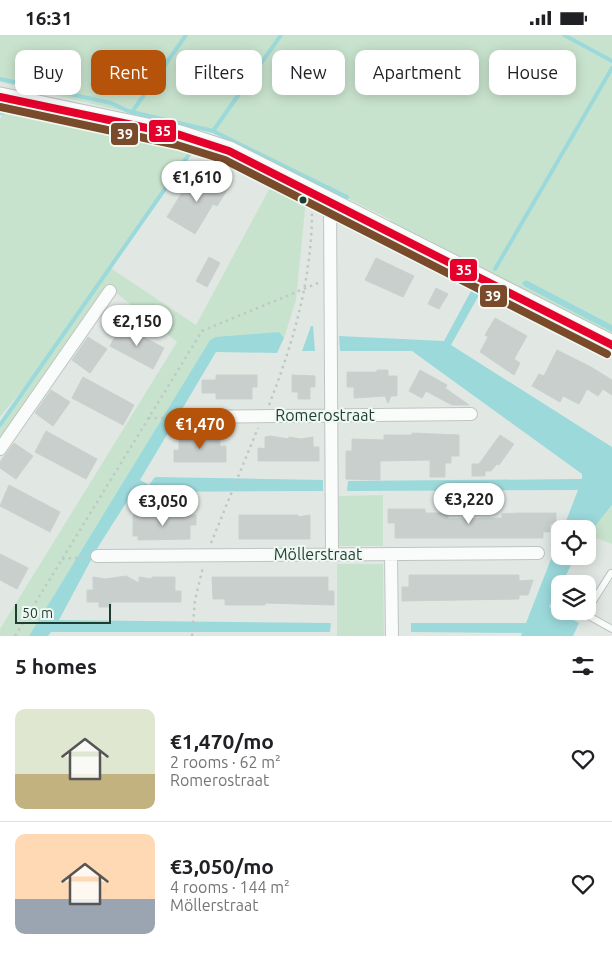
<!DOCTYPE html>
<html lang="en">
<head>
<meta charset="utf-8">
<style>
	:root { --surface:#fff; --page:#f6f6f6; --text:#202124; --muted:#757577; --line:#e0e0e0; --accent:#b45309 }
	body { margin:0; font-family:Ubuntu,sans-serif; background:var(--page); color:var(--text); height:100vh; display:flex; flex-direction:column; font-size:19px; white-space:nowrap }
	* { box-sizing:border-box; margin:0 }
	p { font-size:16px; color:var(--muted) }
	.icon { flex:none; width:28px; height:28px; fill:none; stroke:currentColor; stroke-width:2; stroke-linecap:round; stroke-linejoin:round }
	.map { position:relative; height:601px; overflow:hidden }
	.sheet { display:flex; flex-direction:column; background:var(--surface); flex:1 }
	.sheet>* { flex:none }
	.guide { position:absolute; left:15px; top:15px; width:582px; height:45px; display:flex; gap:10px }
	.tools { position:absolute; left:551px; top:485px; display:grid; gap:10px }
	.tools a { display:grid; place-items:center; width:45px; height:45px; border-radius:10px; background:var(--surface); box-shadow:0 2px 12px #0003; font-size:25px }
	.scale { position:absolute; left:15px; bottom:12px; width:96px; box-sizing:border-box; padding-left:5px; border:2px solid #1e3d31; border-top:0; font-size:14px; line-height:18px; white-space:nowrap; color:#1e3d31; -webkit-text-stroke:4px #eff8f2; paint-order:stroke }
	.price { position:absolute; translate:-50% -42px; padding:0 11px; border-radius:18px; background:#fff; color:#222; font-size:16px; line-height:32px; filter:drop-shadow(0 1px 2px #0008) }
	.price::after { content:''; position:absolute; left:50%; top:30px; width:15px; height:11px; margin-left:-8px; background:inherit; clip-path:polygon(0 0,100% 0,50% 100%) }
	.price.selected { background:var(--accent); color:#fff }
	ul { padding:0; list-style:none }
	li { display:flex; align-items:center; gap:15px; height:125px; padding:0 15px }
	li+li { border-top:1px solid var(--line) }
	li span { display:grid; place-items:center; flex:none; width:140px; height:100px; border-radius:10px; color:#555 }
	li>.icon { margin-inline-start:auto }
	span .icon { width:60px; height:60px; fill:#fffc; stroke-width:1 }
	li b { font-size:21px }
	h2 { display:flex; justify-content:space-between; align-items:center; height:60px; padding:0 15px; font-size:21px }
	.pill { padding:0 18px; border-radius:10px; background:var(--surface); box-shadow:0 2px 12px #0003; font-size:18px; line-height:45px }
	.pill.selected { background:var(--accent); color:#fff }
	.status { display:flex; justify-content:space-between; align-items:center; height:35px; padding:0 25px; background:var(--surface); direction:ltr }
	.status svg { height:14px; fill:currentColor }
	.map>svg:first-child { display:block }
	.green { fill:#c8e3cd }
	.water { fill:#9cd9db }
	.lines { fill:none; stroke-linecap:round; stroke-linejoin:round }
	.stream { stroke:#9cd9db; stroke-width:4 }
	.building { fill:#c8cfcc; stroke:#cad1cd }
	.service-casing { stroke:#bec5c1; stroke-width:8 }
	.minor-casing { stroke:#bec5c1; stroke-width:14 }
	.secondary-casing { stroke:#bac4c0; stroke-width:21 }
	.path { stroke:#bec9c5; stroke-width:2.5; stroke-dasharray:2.5 4; stroke-linecap:butt }
	.service { stroke:#fafcfb; stroke-width:6 }
	.minor { stroke:#fafcfb; stroke-width:12 }
	.secondary { stroke:#fafcfb; stroke-width:19 }
	.bus-1-casing { stroke:#eff8f2; stroke-width:11 }
	.bus-2-casing { stroke:#eff8f2; stroke-width:11 }
	.bus-1 { stroke:#e4002b; stroke-width:8 }
	.bus-2 { stroke:#7a4b2a; stroke-width:8 }
	.bus-dot { fill:#1e3d31; stroke:#eff8f2; stroke-width:2 }
	.labels { text-anchor:middle; stroke-width:4; stroke-linejoin:round; paint-order:stroke }
	.street-label { font-size:16px; fill:#1e3d31; stroke:#eff8f2 }
	.line-badge { stroke:#eff8f2; stroke-width:2 }
	.badge-label { font-size:14px; text-anchor:middle; font-weight:bold; fill:#fff }
</style>
</head>
<body>
<div class="status"><b>16:31</b><svg viewBox="0 0 49 12"><path d="M0 12V9h3v3zM5 12V6h3v6zM10 12V3h3v9zM15 12V0h3v12zM26 1h20v11H26zM47 4h2v5h-2z"/></svg></div>
<div class="map">
<svg width="612" height="601" viewBox="0 0 612 601">
	<rect width="100%" height="100%" fill="#e1e8e4"/>
	<path class="green" d="M0,0H612V290L526,245L523,249L612,297V303L389,190L391,185L215,98L0,47Z
		M5,74L192,112L109,232L196,290L273,147L306,165L296,265L284,303L279,297L210,305L29,601H0V594L177,307L109,252L0,406V387L27,349L0,382V84Z
		M383,460V511H339V461Z
		M612,470V509L588,500Z
		M337,529H383L384,601H337Z"/>
	<path class="water" d="M526,245L612,290V297L524,251L522,248Z
		M471,256L479,260L451,310L612,412V470L588,500V494H563L578,455L347,456L348,446L582,444V439L412,316H340L339,301L444,306Z
		M311,291H313L315,316H302Z
		M279,297L284,303L277,318L216,317L140,445L149,450L155,442L323,445V456L133,457L98,512L59,585L331,588L330,597H51L48,601H29L210,305L216,302Z
		M560,501V521H576L549,572L579,588L573,601H521L522,598L411,597V588H526Z"/>
	<g class="lines">
		<path class="stream" d="M564,0L612,26
			M0,44L111,68L128,76L213,96L347,162
			M132,77L186,0
			M0,78L12,76L165,107L187,112L190,118L0,390
			M213,96L281,0
			M495,234L612,33"/>
	</g>
	<path class="building" d="M209,139L229,152L217,171L213,169L195,199L167,182L191,143L202,150Z
		M209,222L220,228L207,252L196,246Z
		M376,223L414,241L403,262L365,245Z
		M436,253L448,259L439,274L428,269Z
		M495,283L527,301L514,324L520,328L514,340L480,317L488,302L485,300Z
		M121,290L164,313L153,334L110,311Z
		M88,302L107,314L90,338L72,325Z
		M557,315L591,332L612,345V360L603,354L598,361L587,354L579,369L563,361L560,367L532,351L539,339L544,341Z
		M377,335H388V341H397V361H391L388,368L385,361L354,363V352H347V337H377Z
		M420,335L447,350L445,353L469,370H452L426,356L422,363L409,356Z
		M216,340H257V352H252V364H216V358H202V345H216Z
		M292,340L315,341V352H310V364H298V357H292Z
		M83,342L134,370L123,390L72,363Z
		M51,355L70,367L53,391L35,378Z
		M46,396L97,424L86,444L35,417Z
		M412,398L459,400V421H451V428H445V442H430V425L380,426V445L346,444V416H352V404L384,405V400H412Z
		M500,400L514,409L499,430L497,429L491,436H485V441H472V429H479Z
		M195,401L220,403V411H226V427H174V415H179V402Z
		M270,401L289,404V402L301,404L313,402V412H319V426H258V413L265,414V402Z
		M14,408L33,421L16,444L0,433V427Z
		M9,450L60,477L50,497L0,471Z
		M388,474H425V478H448V484L502,483V479L518,478H556V489H550V497H543V503H395V488H388Z
		M133,480H167V483L196,480V490H190V504L138,505V501H133Z
		M239,480H298V482L310,480V504H239Z
		M0,519L28,533L17,554L0,545Z
		M409,540H519V546L533,545L528,560H519V564L402,566V552H409Z
		M126,541L139,548V542L152,544V542H175V556H181V567H111V572H99V567H87V555H93V542L105,544Z
		M212,542H328V556H334V570L265,568V570H225V564H213Z"/>
	<g class="lines">
		<g class="service-casing">
			<path id="service" d="M588,574L611,538
				M586,576L585,579L612,594"/>
		</g>
		<g class="minor-casing">
			<path id="minor" d="M330,166L332,519
				M180,382L471,379
				M0,414L110,256
				M391,519L392,601
				M97,521L538,518"/>
		</g>
		<g class="secondary-casing">
			<path id="secondary" d="M0,62L180,100L229,116L612,310"/>
		</g>
		<path class="path" d="M269,370C294,305 312,244 312,174
			M148,383H169
			M211,508L258,393
			M62,524L86,522
			M15,601L202,296L318,248
			M192,601L195,565L203,532"/>
		<use href="#service" class="service"/>
		<use href="#minor" class="minor"/>
		<use href="#secondary" class="secondary"/>
		<g class="bus-1-casing">
			<path id="bus-1" d="M0,62L180,100L229,116L612,310"/>
		</g>
		<g class="bus-2-casing">
			<path id="bus-2" d="M0,72L177,110L225,125L607,319"/>
		</g>
		<use href="#bus-1" class="bus-1"/>
		<use href="#bus-2" class="bus-2"/>
	</g>
	<circle class="bus-dot" cx="303" cy="165" r="4.5"/>
	<g class="labels">
		<g class="street-label">
			<text x="325" y="386">Romerostraat</text>
			<text x="318" y="525">Möllerstraat</text>
		</g>
	</g>
	<g class="line-badge">
		<rect x="148" y="84" width="29" height="24" rx="5" fill="#e4002b"/>
		<rect x="110" y="87" width="29" height="24" rx="5" fill="#7a4b2a"/>
		<rect x="449" y="223" width="29" height="24" rx="5" fill="#e4002b"/>
		<rect x="479" y="249" width="29" height="24" rx="5" fill="#7a4b2a"/>
	</g>
	<g class="badge-label">
		<text x="163" y="101">35</text>
		<text x="125" y="104">39</text>
		<text x="464" y="240">35</text>
		<text x="493" y="266">39</text>
	</g>
</svg>
<div class="tools">
<a><svg class="icon" aria-label="locate" viewBox="0 0 24 24"><circle cx="12" cy="12" r="6"/><path d="M12 2v4M12 18v4M2 12h4M18 12h4"/></svg></a>
<a><svg class="icon" aria-label="layers" viewBox="0 0 24 24"><path d="M12 4l9 5-9 5-9-5zM3 14l9 5 9-5"/></svg></a>
</div>
<div class="scale">50 m</div>
<b class="price" style="left:197px;top:168px">€1,610</b>
<b class="price" style="left:137px;top:312px">€2,150</b>
<b class="price selected" style="left:200px;top:415px">€1,470</b>
<b class="price" style="left:469px;top:490px">€3,220</b>
<b class="price" style="left:163px;top:492px">€3,050</b>
<div class="guide">
<a class="pill">Buy</a>
<a class="pill selected">Rent</a>
<a class="pill">Filters</a>
<a class="pill">New</a>
<a class="pill">Apartment</a>
<a class="pill">House</a>
</div>
</div>
<section class="sheet">
<h2>5 homes<svg class="icon" aria-label="filters" viewBox="0 0 24 24"><path d="M4 7h16M4 17h16"/><circle cx="9" cy="7" r="2"/><circle cx="15" cy="17" r="2"/></svg></h2>
<ul>
<li><span style="background:linear-gradient(#dfe7d0 65%,#c2b280 0)"><svg class="icon" aria-label="home" viewBox="0 0 24 24"><path d="M3 11l9-7 9 7M6 9v11h12V9"/></svg></span><div><b>€1,470/mo</b><p>2 rooms · 62 m²</p><p>Romerostraat</p></div><svg class="icon" aria-label="heart" viewBox="0 0 24 24"><path d="M12 20l-8-8c-3-5 5-10 8-4 3-6 11-1 8 4z"/></svg></li>
<li><span style="background:linear-gradient(#ffd9b3 65%,#9aa5b1 0)"><svg class="icon" aria-label="home" viewBox="0 0 24 24"><path d="M3 11l9-7 9 7M6 9v11h12V9"/></svg></span><div><b>€3,050/mo</b><p>4 rooms · 144 m²</p><p>Möllerstraat</p></div><svg class="icon" aria-label="heart" viewBox="0 0 24 24"><path d="M12 20l-8-8c-3-5 5-10 8-4 3-6 11-1 8 4z"/></svg></li>
</ul>
</section>
</body>
</html>
